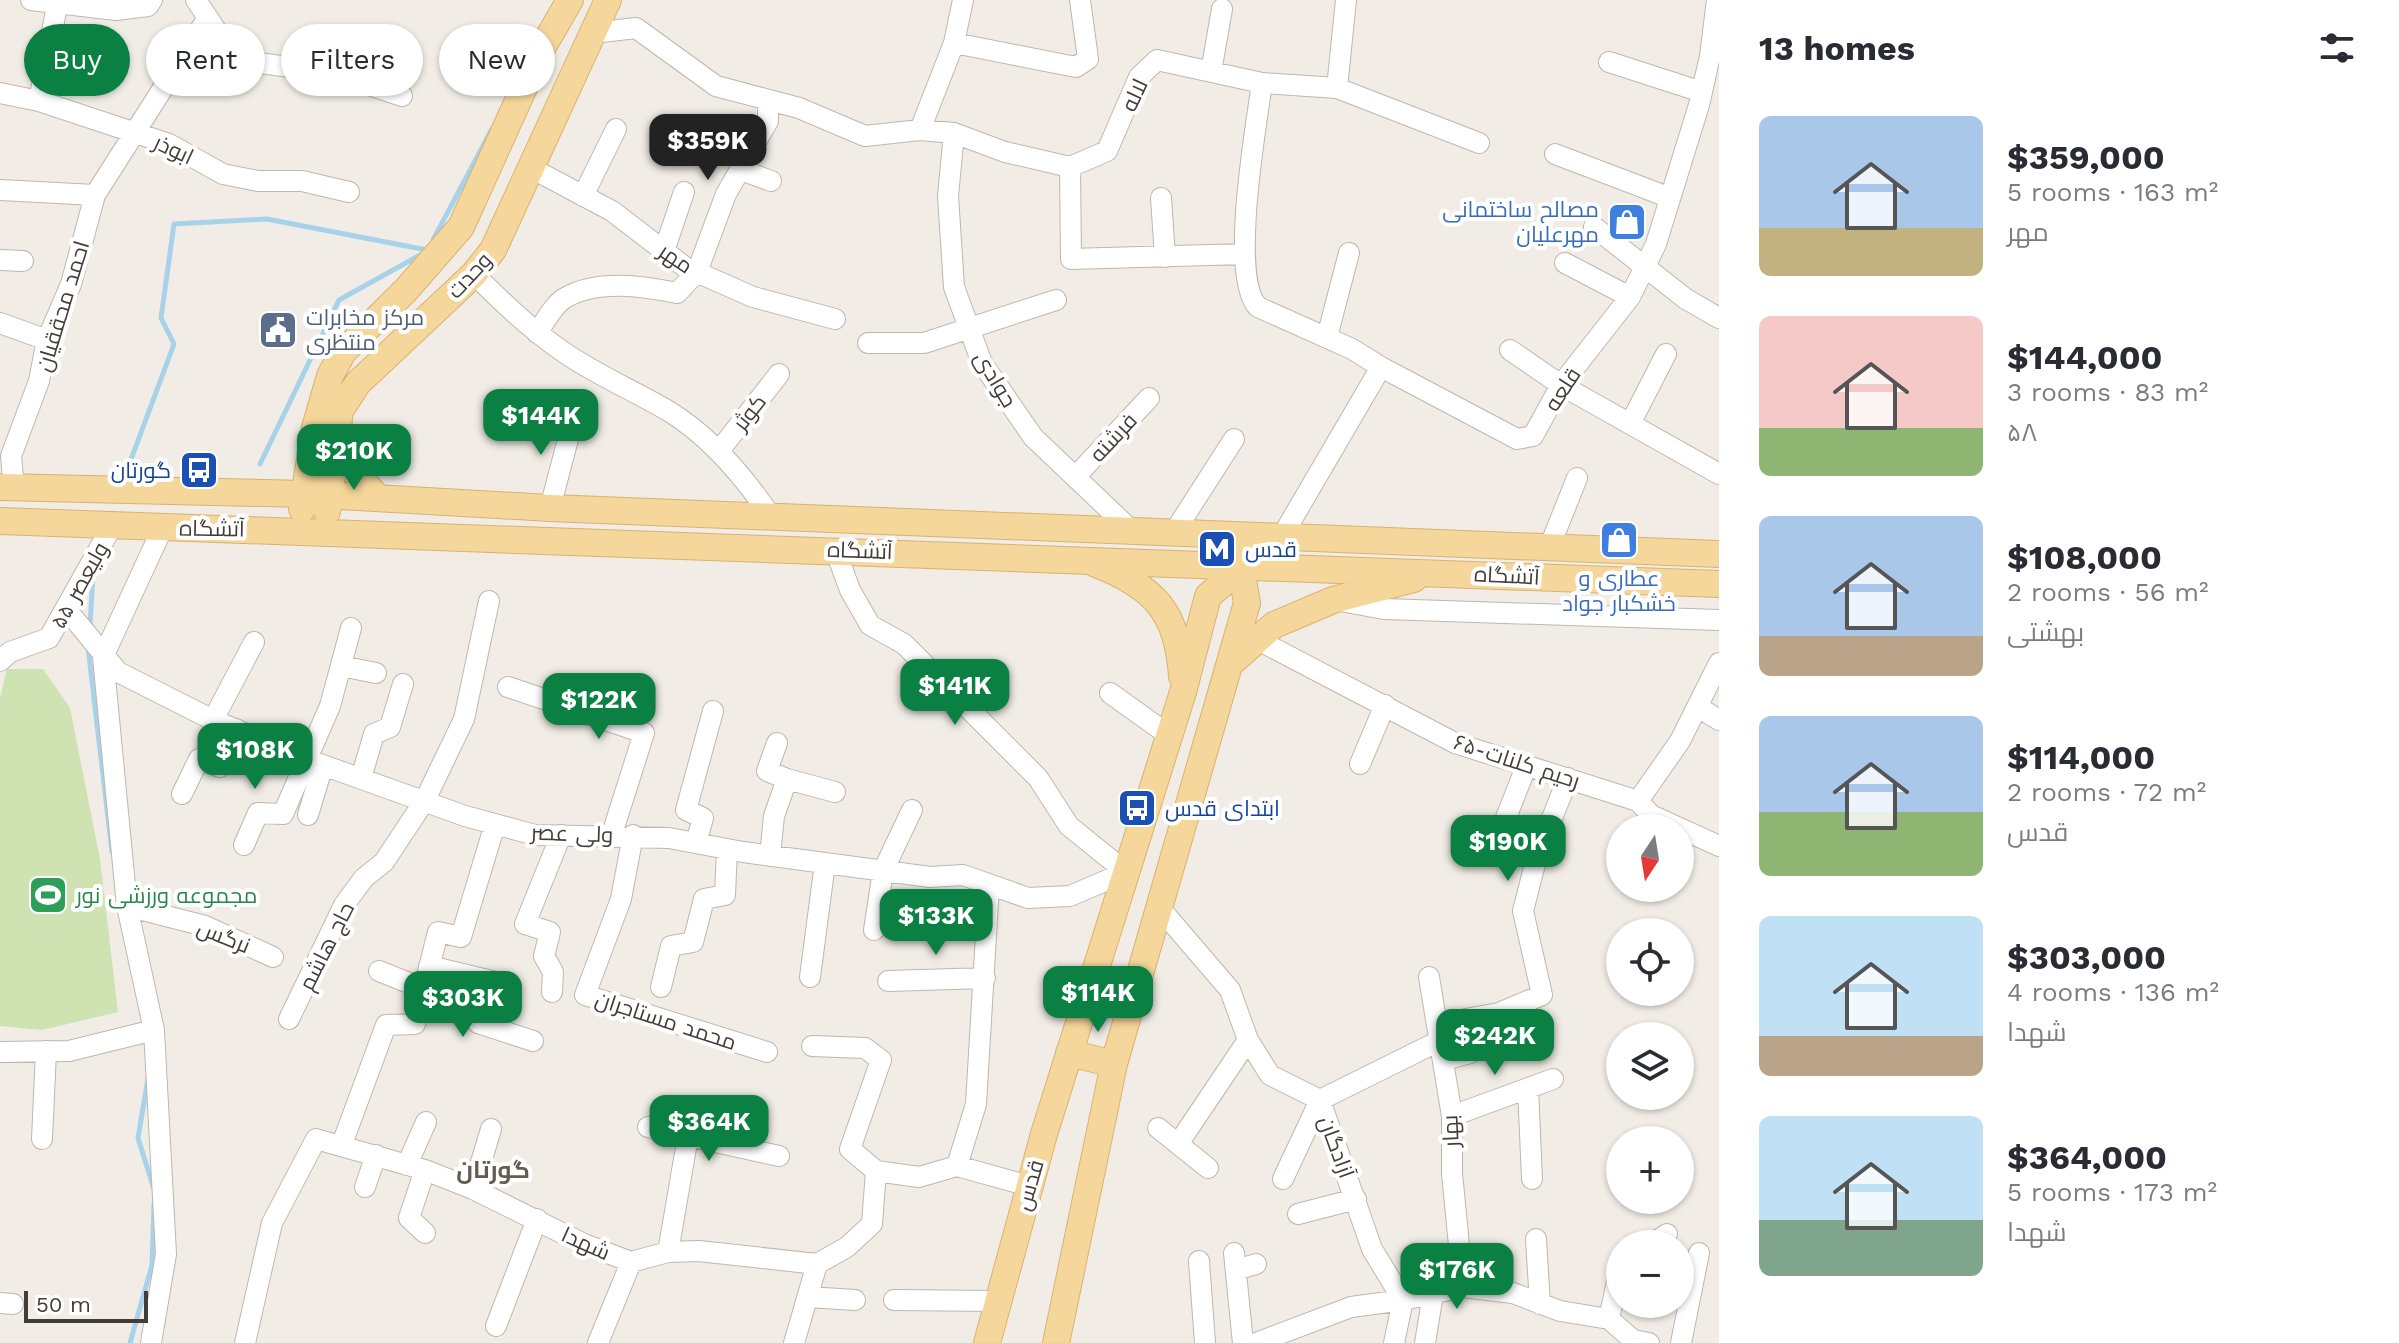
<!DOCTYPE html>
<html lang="en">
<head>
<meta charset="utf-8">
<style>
	:root { --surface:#fff; --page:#f7f7f7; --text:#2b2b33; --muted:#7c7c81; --accent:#0b8043 }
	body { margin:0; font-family:"Work Sans",Cairo,sans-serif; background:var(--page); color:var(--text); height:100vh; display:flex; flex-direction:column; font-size:30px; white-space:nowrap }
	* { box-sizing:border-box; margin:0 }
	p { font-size:26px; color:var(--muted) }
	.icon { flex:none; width:44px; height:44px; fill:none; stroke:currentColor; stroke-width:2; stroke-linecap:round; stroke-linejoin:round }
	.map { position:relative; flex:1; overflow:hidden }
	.side { display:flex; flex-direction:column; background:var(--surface); width:680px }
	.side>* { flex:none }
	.hud { position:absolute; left:24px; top:24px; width:760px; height:72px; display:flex; gap:16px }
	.needle { width:52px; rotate:192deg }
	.buttons { position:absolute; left:1606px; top:814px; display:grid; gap:16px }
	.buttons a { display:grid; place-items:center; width:88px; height:88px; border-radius:50%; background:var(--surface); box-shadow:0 2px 6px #0004; font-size:40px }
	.scale { position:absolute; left:24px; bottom:20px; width:124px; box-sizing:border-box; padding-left:8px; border:4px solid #433d36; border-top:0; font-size:22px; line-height:28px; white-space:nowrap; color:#433d36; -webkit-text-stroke:6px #fff; paint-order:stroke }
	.price { position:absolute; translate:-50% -68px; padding:0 18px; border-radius:16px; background:var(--accent); color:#fff; font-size:26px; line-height:52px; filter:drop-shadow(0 2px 4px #0008) }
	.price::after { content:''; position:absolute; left:50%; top:48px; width:24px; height:18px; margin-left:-12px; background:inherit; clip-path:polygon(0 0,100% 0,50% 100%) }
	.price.current { background:#222; color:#fff }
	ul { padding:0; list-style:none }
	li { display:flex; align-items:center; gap:24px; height:200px; padding:0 40px }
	li span { display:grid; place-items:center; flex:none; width:224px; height:160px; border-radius:12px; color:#555 }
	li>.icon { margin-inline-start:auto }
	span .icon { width:96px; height:96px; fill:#fffc; stroke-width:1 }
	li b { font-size:34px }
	h2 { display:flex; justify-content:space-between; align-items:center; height:96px; padding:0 40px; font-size:34px }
	.chip { padding:0 28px; border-radius:36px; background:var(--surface); box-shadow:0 2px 6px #0004; font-size:28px; line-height:72px }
	.chip.current { background:var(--accent); color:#fff }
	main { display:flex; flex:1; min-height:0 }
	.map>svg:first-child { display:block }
	.green { fill:#cfe2b2 }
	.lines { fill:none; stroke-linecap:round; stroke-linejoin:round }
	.stream { stroke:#a7d2e9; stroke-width:5 }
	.minor-casing { stroke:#bfb7ac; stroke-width:22 }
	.major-casing { stroke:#d9b26d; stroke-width:28 }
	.minor { stroke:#fff; stroke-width:20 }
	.major { stroke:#f5d79b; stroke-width:26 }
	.labels { text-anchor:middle; stroke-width:8; stroke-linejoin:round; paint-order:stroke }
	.street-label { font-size:22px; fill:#433d36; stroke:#fff }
	.shop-label { font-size:22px; fill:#366cbe; stroke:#fff; text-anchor:end }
	.service-label { font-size:22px; fill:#4e5e75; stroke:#fff; text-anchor:start }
	.transit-label { font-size:22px; fill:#164399; stroke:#fff; text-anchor:start }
	.leisure-label { font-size:22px; fill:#27864d; stroke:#fff; text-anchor:start }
	.neighbourhood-label { font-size:24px; font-weight:bold; fill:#655b4e; stroke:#fff }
</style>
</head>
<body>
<main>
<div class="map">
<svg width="1719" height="1343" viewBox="0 0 1719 1343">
	<rect width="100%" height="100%" fill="#f1ede6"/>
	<path class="green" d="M7,669H43L70,708L100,859L118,1012L42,1030L0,1026V698Z"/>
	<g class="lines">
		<path class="stream" d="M433,240L492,129
			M260,464L339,300L422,254
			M123,481L174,344L161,318L174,224L267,219L427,250
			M90,625L93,576
			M88,647L112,852
			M148,1078L138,1138L154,1189
			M130,1343L152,1265L154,1203"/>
		<g class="minor-casing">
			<path id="minor" d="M31,0L116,10L148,6L152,0
				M196,0L230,51L252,62L333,73L402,96
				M1346,0L1337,88L1262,83C1256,127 1229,278 1258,307L1352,349L1381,367
				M593,33L636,28L716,86L799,108L865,136L920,130L954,133L1005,152L1070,167L1071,259L1244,254
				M954,43L1076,67L1088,59L1080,0
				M1609,62L1702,92
				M1211,72L1222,9
				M1337,88L1479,143
				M0,93L39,101L169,144L223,174L258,181H302L349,192
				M39,101L58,0
				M920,130L954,43L963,0
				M954,133L948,196L954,287L982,363L1033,437L1134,533
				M1555,154L1668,197
				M1070,167L1107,151L1139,77L1157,60L1262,83
				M531,168L612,211L685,267L753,297L835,319
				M741,170L771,181
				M0,190L95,195
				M583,196L616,129
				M1161,198L1165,257
				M1594,227L1686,299L1719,318
				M664,251L684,192
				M0,260L23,261
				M1565,263L1630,297
				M474,274C502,302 529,328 562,351C596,375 635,391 670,412C712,438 745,478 772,518
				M0,323L47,340
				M537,333C545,322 554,304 565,298C597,279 643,286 677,293L697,272L726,194L768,121V102
				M1327,337L1349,253
				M868,343H924L1056,300
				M1510,350L1561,385L1719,474
				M1630,424L1666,354
				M719,451L779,374
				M1077,475L1149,398
				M14,488L11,456L39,381L47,340L71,284L95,195L207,19
				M550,508L574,416
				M1173,534L1234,439
				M1281,538L1381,367L1517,439L1533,436L1561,385L1630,297L1656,244L1699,105L1710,56L1717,0
				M1549,548L1577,478
				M1340,601L1384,609L1719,620
				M67,610L118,672L213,720L306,759L465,816L535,835L669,838L743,852L930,877L963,875L1028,898L1070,896L1126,872L1069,826L1038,778L904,644L870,625L850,590L835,549
				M1256,639L1455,743L1638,801L1680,741L1719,663
				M0,661L10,652L49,638L112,526
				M341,666L376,673
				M508,687L644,733L612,834
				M1110,693L1170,736
				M1698,707L1719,720
				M213,720L254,642
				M1360,764L1385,705
				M361,778L374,734L390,727L403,684
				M787,779L835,792
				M182,794L199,759L220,767L236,729
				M1638,801L1651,815L1719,846
				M308,815L323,765
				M633,835L621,899L585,995L767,1052
				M696,843L703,818L686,810L713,711
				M244,845L258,813L283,814L330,706L351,628
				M1492,853L1526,767
				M770,856L774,816L787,779L767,771L777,743
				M127,906L205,926L273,957
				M1158,906L1230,990L1248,1040L1270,1075L1320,1100L1372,1249L1403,1300L1394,1343
				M874,930L883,871L912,810
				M429,966L509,985
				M379,971L424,989
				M810,977L825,863
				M1429,977L1452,1116V1173L1463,1287
				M487,980L478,1023L533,1041
				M888,981L985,978
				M661,987L671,946L693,942L704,899L725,895L727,849
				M552,992L553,972L544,956L550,932L525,924L561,835
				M289,1019L344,905L364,878L384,862L425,800L464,719L489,601
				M1438,1024L1499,1013L1542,995L1523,911L1537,856L1568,778
				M812,1046L865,1048L881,1060L850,1149L876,1171L919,1177L957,1166L1029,1186
				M0,1052L69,1051L154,1030
				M1444,1060L1470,1053
				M1528,1088L1532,1179
				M1452,1116L1553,1079
				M648,1127L779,1156
				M1158,1128L1208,1168
				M42,1139L46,1051
				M342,1144L386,1025L415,1024L438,932L461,937L495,824
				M1178,1144L1248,1040
				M407,1165L426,1122
				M957,1166L976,1104L989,885
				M1283,1179L1320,1100L1441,1040
				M365,1187L376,1155
				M473,1189L491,1129
				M1298,1214L1356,1199
				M425,1233L409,1218L425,1170
				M1536,1239L1540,1304
				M1652,1244L1667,1234
				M668,1252L688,1136
				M1234,1253L1243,1343
				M1199,1261L1205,1343
				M1236,1270L1256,1264
				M808,1297L855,1300
				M894,1300L997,1301
				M0,1303L13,1304
				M1609,1319L1620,1268
				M496,1326L537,1219
				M151,1343L166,1254L154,1030L127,906L103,657L163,527
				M245,1343L272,1223L316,1139L425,1170L473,1189L584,1244L631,1262L668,1252L699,1251L817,1264L847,1247L872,1224L876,1171
				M598,1343L631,1262
				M794,1343L817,1264
				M1256,1343L1351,1307L1403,1300L1463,1287L1513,1293L1560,1311L1609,1319L1633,1340L1649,1343
				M1425,1343L1433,1294
				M1681,1343L1699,1253"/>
		</g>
		<g class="major-casing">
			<path id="major" d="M333,447L378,498
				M0,487L305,494L550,508L1719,554
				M302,509L315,428L330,376L343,352L406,290L461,227L541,50L570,0
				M327,512L340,411L358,383L474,274L493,250L608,0
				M0,521L1719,584
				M1096,564C1155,587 1178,613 1182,676
				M1232,662L1274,625L1333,600L1414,579
				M1069,1053L1114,1064
				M987,1343L1044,1134L1183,692L1208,596L1241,568
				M1056,1343L1114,1064L1247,603L1241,568L1242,554"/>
		</g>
		<use href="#minor" class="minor"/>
		<use href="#major" class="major"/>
	</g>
	<defs>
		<g id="shop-square" transform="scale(2)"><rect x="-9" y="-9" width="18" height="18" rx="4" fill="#3f7fe0" stroke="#fff"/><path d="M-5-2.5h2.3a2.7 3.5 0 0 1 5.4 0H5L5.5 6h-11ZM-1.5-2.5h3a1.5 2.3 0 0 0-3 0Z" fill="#fff"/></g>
		<g id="civic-square" transform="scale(2)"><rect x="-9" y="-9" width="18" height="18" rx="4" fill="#5c6f8a" stroke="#fff"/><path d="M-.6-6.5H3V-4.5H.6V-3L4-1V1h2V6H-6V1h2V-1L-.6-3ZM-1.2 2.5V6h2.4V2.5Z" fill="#fff"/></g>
		<g id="bus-square" transform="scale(2)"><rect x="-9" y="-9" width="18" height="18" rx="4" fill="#1a4fb4" stroke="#fff"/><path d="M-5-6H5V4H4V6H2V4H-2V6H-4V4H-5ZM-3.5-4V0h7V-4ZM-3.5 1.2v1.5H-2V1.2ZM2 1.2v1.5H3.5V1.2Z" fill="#fff"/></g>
		<g id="metro-square" transform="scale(2)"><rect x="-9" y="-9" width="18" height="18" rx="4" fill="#1a4fb4" stroke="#fff"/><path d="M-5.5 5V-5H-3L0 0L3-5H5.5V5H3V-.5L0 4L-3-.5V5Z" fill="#fff"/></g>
		<g id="stadium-square" transform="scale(2)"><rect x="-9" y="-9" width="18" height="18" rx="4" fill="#2e9e5b" stroke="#fff"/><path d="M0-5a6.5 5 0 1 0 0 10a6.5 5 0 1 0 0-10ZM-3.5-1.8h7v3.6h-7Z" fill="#fff"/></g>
	</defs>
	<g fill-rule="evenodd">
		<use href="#shop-square" x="1627" y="222"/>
		<use href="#civic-square" x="278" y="330"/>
		<use href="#bus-square" x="199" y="470"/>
		<use href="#shop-square" x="1619" y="540"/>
		<use href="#metro-square" x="1217" y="549"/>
		<use href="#bus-square" x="1137" y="808"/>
		<use href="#stadium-square" x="48" y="895"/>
	</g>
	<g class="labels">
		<g class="street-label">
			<text transform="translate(1134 95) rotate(-65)" y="8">لاله</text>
			<text transform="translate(174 149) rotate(25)" y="8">ابوذر</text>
			<text transform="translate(676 258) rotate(34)" y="8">مهر</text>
			<text transform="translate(469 275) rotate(-47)" y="8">وحدت</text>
			<text transform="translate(62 306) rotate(-73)" y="8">احمد محققیان</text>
			<text transform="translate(996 379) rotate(59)" y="8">جوادی</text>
			<text transform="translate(1562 389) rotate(-57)" y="8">قلعه</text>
			<text transform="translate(749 412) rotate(-52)" y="8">کوثر</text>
			<text transform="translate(1113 437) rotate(-47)" y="8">فرشته</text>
			<text transform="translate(212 528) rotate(1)" y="8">آتشگاه</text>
			<text transform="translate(860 550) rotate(2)" y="8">آتشگاه</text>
			<text transform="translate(1507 575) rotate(3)" y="8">آتشگاه</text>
			<text transform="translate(79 585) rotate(-61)" y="8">۵۵ ولیعصر</text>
			<text transform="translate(1517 761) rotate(18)" y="8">۶۵-رحیم کلنات</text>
			<text transform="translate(572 833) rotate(2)" y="8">ولی عصر</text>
			<text transform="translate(224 936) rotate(22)" y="8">نرگس</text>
			<text transform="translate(326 946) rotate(-63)" y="8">حاج هاشم</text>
			<text transform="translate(666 1020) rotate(18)" y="8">محمد مستاجران</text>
			<text transform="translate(1450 1131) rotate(-93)" y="8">بهار</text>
			<text transform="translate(1337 1147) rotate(70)" y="8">آزادگان</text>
			<text transform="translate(1029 1185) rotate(-74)" y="8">قدس</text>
			<text transform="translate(586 1243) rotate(24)" y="8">شهدا</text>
		</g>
		<g class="shop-label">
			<text x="1599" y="217">مصالح ساختمانی<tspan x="1599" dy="25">مهرعلیان</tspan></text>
			<text x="1619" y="586" text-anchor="middle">عطاری و<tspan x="1619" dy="25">خشکبار جواد</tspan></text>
		</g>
		<g class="service-label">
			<text x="306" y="325">مرکز مخابرات<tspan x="306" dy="25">منتظری</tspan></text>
		</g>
		<g class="transit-label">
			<text x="171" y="478" text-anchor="end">گورتان</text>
			<text x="1245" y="557">قدس</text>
			<text x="1165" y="816">ابتدای قدس</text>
		</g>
		<g class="leisure-label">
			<text x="76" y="903">مجموعه ورزشی نور</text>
		</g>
		<g class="neighbourhood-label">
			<text x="493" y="1178">گورتان</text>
		</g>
	</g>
</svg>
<div class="buttons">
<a><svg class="needle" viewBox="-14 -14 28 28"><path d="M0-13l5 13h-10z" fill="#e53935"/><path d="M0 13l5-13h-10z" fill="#7c7c81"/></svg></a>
<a><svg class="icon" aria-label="locate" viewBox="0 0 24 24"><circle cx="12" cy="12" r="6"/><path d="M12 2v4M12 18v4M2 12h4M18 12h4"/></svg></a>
<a><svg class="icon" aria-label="layers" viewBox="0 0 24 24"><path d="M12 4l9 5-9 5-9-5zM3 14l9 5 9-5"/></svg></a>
<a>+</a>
<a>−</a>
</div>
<div class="scale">50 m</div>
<b class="price current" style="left:708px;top:182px">$359K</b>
<b class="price" style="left:541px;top:457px">$144K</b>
<b class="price" style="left:354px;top:492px">$210K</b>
<b class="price" style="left:955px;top:727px">$141K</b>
<b class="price" style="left:599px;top:741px">$122K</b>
<b class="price" style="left:255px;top:791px">$108K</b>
<b class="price" style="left:1508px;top:883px">$190K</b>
<b class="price" style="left:936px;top:957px">$133K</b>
<b class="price" style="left:1098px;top:1034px">$114K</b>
<b class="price" style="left:463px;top:1039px">$303K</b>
<b class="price" style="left:1495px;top:1077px">$242K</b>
<b class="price" style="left:709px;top:1163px">$364K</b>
<b class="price" style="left:1457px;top:1311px">$176K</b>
<div class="hud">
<a class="chip current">Buy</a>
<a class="chip">Rent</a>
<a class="chip">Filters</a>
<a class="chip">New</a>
</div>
</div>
<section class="side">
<h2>13 homes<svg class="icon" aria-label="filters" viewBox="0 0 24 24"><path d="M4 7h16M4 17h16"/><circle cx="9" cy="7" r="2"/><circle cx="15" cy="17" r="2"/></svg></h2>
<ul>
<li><span style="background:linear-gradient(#a9c7e8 70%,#c2b280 0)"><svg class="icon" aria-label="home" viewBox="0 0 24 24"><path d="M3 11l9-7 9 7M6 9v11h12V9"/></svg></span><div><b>$359,000</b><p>5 rooms · 163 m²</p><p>مهر</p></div></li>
<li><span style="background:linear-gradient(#f6c9c9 70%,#8fb573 0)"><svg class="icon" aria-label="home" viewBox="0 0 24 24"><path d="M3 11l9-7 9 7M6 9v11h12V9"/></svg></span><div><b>$144,000</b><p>3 rooms · 83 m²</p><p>۵۸</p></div></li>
<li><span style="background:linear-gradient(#a9c7e8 75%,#b9a48a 0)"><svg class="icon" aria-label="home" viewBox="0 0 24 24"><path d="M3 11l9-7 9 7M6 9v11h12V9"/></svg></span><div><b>$108,000</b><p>2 rooms · 56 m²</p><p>بهشتی</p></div></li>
<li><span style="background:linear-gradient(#a9c7e8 60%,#8fb573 0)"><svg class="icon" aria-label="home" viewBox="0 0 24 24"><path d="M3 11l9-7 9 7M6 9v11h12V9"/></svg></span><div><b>$114,000</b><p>2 rooms · 72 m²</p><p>قدس</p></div></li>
<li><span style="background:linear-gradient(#bfe0f5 75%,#b9a48a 0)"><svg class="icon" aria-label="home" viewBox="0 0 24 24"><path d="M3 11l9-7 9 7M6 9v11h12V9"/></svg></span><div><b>$303,000</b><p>4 rooms · 136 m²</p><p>شهدا</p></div></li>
<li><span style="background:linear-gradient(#bfe0f5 65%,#7fa58c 0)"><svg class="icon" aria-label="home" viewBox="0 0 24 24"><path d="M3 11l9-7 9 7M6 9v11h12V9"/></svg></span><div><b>$364,000</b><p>5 rooms · 173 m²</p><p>شهدا</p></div></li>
</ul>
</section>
</main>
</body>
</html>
